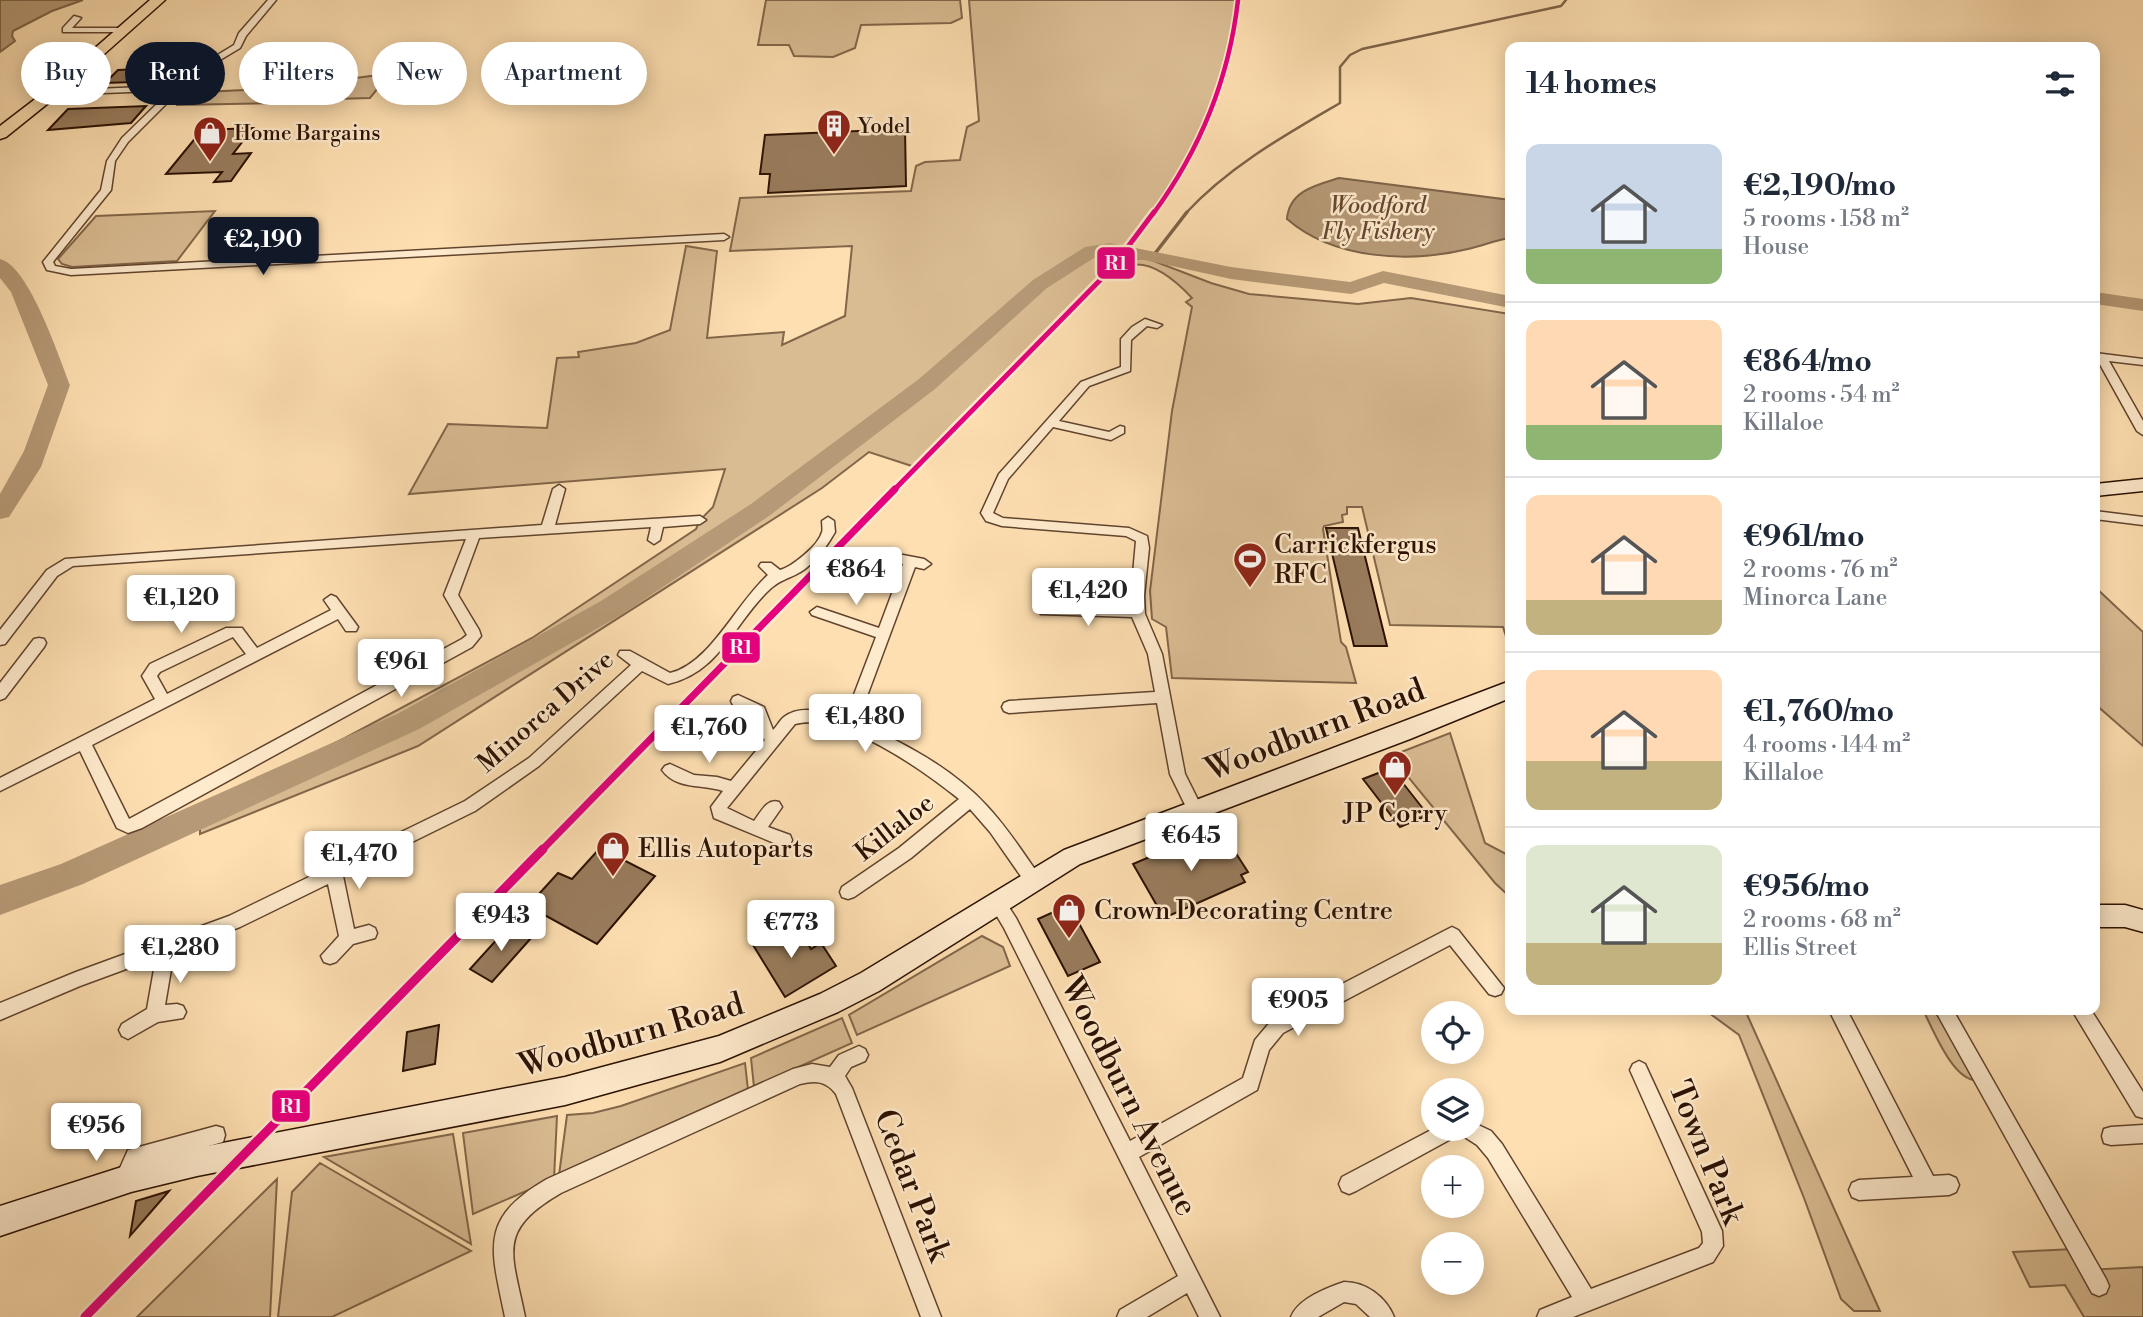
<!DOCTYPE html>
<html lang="en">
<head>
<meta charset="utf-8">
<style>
	:root { --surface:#fff; --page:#f6f6f7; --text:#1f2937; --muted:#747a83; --line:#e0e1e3; --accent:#111827 }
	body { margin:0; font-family:"Libre Bodoni",serif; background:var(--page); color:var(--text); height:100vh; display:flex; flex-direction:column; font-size:26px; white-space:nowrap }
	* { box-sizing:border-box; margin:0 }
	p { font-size:23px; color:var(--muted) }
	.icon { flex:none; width:38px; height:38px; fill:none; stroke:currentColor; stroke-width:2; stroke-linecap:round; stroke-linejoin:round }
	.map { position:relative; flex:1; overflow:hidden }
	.drawer { position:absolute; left:1505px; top:42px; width:595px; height:973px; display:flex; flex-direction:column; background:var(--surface); border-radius:14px; box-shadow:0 4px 18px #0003 }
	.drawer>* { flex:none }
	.hud { position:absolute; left:21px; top:42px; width:665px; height:63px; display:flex; gap:14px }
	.controls { position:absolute; left:1421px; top:1001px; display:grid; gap:14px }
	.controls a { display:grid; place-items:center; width:63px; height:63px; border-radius:50%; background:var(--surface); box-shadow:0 4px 18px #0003; font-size:35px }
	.price { position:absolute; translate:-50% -60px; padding:0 16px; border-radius:7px; background:#fff; color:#222; font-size:23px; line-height:46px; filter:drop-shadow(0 2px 4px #0008) }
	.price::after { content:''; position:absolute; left:50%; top:42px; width:21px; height:16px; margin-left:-10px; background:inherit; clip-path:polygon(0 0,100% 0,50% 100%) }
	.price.current { background:var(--accent); color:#fff }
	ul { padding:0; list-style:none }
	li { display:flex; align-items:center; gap:21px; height:175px; padding:0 21px }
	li+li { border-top:2px solid var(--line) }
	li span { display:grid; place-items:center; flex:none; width:196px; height:140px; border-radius:14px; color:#555 }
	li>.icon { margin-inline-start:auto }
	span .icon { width:84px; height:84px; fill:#fffc; stroke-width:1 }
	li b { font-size:30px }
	h2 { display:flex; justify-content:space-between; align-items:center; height:84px; padding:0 21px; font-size:30px }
	.pill { padding:0 24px; border-radius:32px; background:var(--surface); box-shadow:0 4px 18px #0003; font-size:24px; line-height:63px }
	.pill.current { background:var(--accent); color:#fff }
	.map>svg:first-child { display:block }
	.green { fill:#dabc93; stroke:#82664a; stroke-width:2 }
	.water { fill:#b69976; stroke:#7e6348; stroke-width:2 }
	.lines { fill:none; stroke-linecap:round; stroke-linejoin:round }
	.stream-far1 { stroke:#7e6348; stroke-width:2.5 }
	.stream { stroke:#7e6348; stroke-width:3.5 }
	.river { fill:#b69976; fill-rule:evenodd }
	.building { fill:#997c5d; stroke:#2b1102; stroke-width:2 }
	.street-casing { stroke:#60442e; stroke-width:3 }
	.secondary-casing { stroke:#2b1102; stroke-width:3 }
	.highway-casing { stroke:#2b1102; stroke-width:3 }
	.street { fill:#feeacc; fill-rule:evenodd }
	.secondary { fill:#feeacc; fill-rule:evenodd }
	.highway { fill:#fedfb1; fill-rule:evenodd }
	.rail-1-far3-casing { stroke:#feeacc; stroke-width:8 }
	.rail-1-far2-casing { stroke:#feeacc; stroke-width:10 }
	.rail-1-far1-casing { stroke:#feeacc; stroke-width:12 }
	.rail-1-casing { stroke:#feeacc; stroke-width:14 }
	.rail-1-far3 { stroke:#e5007d; stroke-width:4.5 }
	.rail-1-far2 { stroke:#e5007d; stroke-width:5 }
	.rail-1-far1 { stroke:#e5007d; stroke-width:7 }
	.rail-1 { stroke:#e5007d; stroke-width:9 }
	.labels { text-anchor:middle; stroke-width:5; stroke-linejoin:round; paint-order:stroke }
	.far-poi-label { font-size:21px; fill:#2b1102; stroke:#feeacc; text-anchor:start }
	.far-water-label { font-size:23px; font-style:italic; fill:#634730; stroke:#feeacc }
	.poi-label { font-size:26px; fill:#2b1102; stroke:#feeacc; text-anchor:start }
	.street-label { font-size:26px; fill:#2b1102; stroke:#feeacc }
	.near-street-label { font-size:32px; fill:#2b1102; stroke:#feeacc }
	.line-badge { stroke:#feeacc; stroke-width:2.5 }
	.badge-label { font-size:19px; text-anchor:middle; font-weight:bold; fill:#fff }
</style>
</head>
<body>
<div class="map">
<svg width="2143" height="1317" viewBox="0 0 2143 1317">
	<rect width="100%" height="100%" fill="#fedfb1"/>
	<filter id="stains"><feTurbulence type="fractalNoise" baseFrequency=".00286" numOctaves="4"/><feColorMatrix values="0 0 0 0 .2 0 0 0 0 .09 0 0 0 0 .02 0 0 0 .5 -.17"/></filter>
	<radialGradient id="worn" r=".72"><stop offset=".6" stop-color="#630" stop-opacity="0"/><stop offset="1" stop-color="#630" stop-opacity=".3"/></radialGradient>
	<path class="green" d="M766,0H960L962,18L951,23L861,25L855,48L833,57L794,56L789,45H758Z
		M969,0H1238C1231,183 1038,345 918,468L869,452L822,488L418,746L200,834V810L345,738L532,638L696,529L700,520L713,507L725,469L409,494L448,424L547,428L557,358L579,357L578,352L636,343L670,330L686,246L717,251L707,338L784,332L782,345L845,316L852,246L730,251L740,198L911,191L916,166L925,162L960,160L967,127L979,121Z
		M385,74L387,77L370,98L297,100L306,86L311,84Z
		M290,88L282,103L176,105L201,92Z
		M215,211L177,261L72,267L62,264L58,259L96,216Z
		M1146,258L1211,283L1249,294L1358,304L1411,298L1510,314V649L1503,627L1390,625L1362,507H1347V514L1342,515L1343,522L1324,526L1323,529L1341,642L1346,647L1356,683L1172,678L1166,627L1152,619L1150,591L1172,411L1192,307L1186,302L1192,298C1176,281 1149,257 1125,267L1131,259Z
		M2095,587L2143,632V746L2095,704Z
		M1450,733L1485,843L1510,856V897L1495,883L1391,756Z
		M982,936L1003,947L1010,966L857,1035L849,1015Z
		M1705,1010H1745L1880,1311H1854L1841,1299L1804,1198L1739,1035Z
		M1923,1010H1940L1979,1080C1954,1084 1933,1029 1923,1010Z
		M842,1018L852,1043L754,1087L751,1058Z
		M745,1063L748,1090L559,1175L567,1115L593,1113L621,1106Z
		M557,1116L554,1179L473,1214L463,1133Z
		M453,1134L471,1244L324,1157Z
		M320,1163L471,1251L332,1317H278L292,1192Z
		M277,1179L270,1317H137Z
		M2074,1249L2087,1270L2143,1267V1317H2084L2065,1285L2030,1287L2013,1252Z"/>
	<path class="water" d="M0,0H83L52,11L13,31L12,36L15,41L0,52Z
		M1339,178L1510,200V238C1496,240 1482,246 1468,249C1410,263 1334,260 1287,219C1289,191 1316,185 1339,178Z"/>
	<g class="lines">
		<path class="stream-far1" d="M1185,214C1228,167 1285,135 1340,103V67L1350,55L1362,49L1561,6L1566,0"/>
		<path class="stream" d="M1153,256L1187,212"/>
		<path class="river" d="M1110,243L1231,267L1350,282L1383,271L1510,296V308L1384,283L1351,294L1231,279L1140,259L1110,255L1097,256L1047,288L935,389L769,516L621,615L419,729L83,884L0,915V885L61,864L399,713L601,601L751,504L919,379L1033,280L1085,247Z
			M0,259C29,266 59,357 70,385L41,467L9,517L0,519V494L24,451L48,385L11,292L0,278Z
			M2095,292L2143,299V311L2095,304Z"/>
	</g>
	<path class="building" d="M178,67L165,81L105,83L118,70Z
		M146,106L131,123L48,130L68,109Z
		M253,128L233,154L251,153L231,181L214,182L222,172L166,174L202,130Z
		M905,129L906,186L768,193L770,174H760L765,135Z
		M1326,528H1358L1387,646H1354Z
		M1391,768L1428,815L1400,827L1363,779Z
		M1213,830L1219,840L1226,838L1248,872L1241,875L1245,882L1164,918L1133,864Z
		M600,848L655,876L597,944L528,906L558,873L572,879Z
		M1069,905L1100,962L1068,976L1038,919Z
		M510,925L532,937L492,982L470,969Z
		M773,926L782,928L792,944L804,937L811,949L821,943L836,966L785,997L750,940Z
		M439,1025L435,1064L403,1071L407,1032Z
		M169,1191L130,1236L136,1201Z"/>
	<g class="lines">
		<g class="street-casing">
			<path id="street" d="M268,0H276L246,36L240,48L185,81L195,83L196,91L171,99L128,142L115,161L111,190L56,258L53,262L55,266L71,269L724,234L729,237L724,240L71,275L47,270L43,262L101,190L107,161L122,138L163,98L155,97L156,91L52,95H49V91L166,86L234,45L239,33ZM184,86L189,88L173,94L163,93Z
				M74,16L81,18L72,28H122L126,30L122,32H63V28Z
				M1145,319L1162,325L1157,328L1147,326L1131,340L1130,371L1089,386L1059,421L1109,432L1120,426L1124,427V433L1111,440L1053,427L1008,479L993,513L1003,518L1129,528L1147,536L1149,548L1144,596L1145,614L1162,654L1185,774L1203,810L1200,815L1195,817L1190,815L1170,774L1157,703L1009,713L1004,711L1002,707L1004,703L1009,701L1155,692L1148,654L1132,617L1041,614L1034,609L1041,604L1130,607L1136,541L1126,536L1002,526L986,521L981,513L999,474L1081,382L1121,367V339L1132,327Z
				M2095,353L2143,359V365L2109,361L2143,421V435L2137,431L2097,359H2095Z
				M559,485L565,489L555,525L700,516L706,520L700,524L663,527L660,540L654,544L648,540L651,527L479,538L458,595L479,630L481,636L472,647L142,828L128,833L117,828L80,751L0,791V778L155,699L142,676L150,664L226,628H242L257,648L331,610L324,600L331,595L336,597L358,627L356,631H346L338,619L92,745L129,819L462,639L467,635L444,595L466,539L73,566L57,576L5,644L0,645V630L47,570L65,559L542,525L553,489ZM233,637L246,654L167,694L157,676L160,672Z
				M2095,511L2143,517V525L2095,519Z
				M828,517L834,521L835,532C826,548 812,567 795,575C784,580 777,582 768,591C733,625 720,672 668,684L642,671L539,766L475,811L343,876L354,929L369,925L375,928L377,933L375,938L353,944L336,962L330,964L324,962L321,956L339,936L328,884L240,927L174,952L165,1005L177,1004L183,1006L186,1012L183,1018L158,1022L128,1039L122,1036L119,1030L122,1024L147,1009L156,958L80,986L0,1020V1003L76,972L229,916L465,801L529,758L631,665L618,655L620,651H630L670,673C710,664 737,602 768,575L759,566L761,563H771L780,570C792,567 819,545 822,532C823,531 822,522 822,521Z
				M882,551L924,559L931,564L924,569L915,567L857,723C902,741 953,769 986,805C1006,826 1022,851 1039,875L1041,880L1039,885L1033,887L1027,885L990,832L970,809L911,858L854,897L848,899L842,897L840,892L842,887L899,848L959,799C924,771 841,711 795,724L727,808L754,821C761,812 767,798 779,802L782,807L768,827L790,835L792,840L790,845L784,847L714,818L711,807L723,791C703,784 676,790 662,770L665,766L670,764L694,775L717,777L731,781L765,740L758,732L753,714L733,705L731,701L733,697L738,695L764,707L773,730C777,726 780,720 784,717C801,704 827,712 845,718L876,637L812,615L810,612L817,607L879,628L903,564L877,559L876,556L877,553Z
				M39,638L44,639L46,643L44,647L5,698L0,700V683L34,639Z
				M997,896L1003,898L1016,918L1130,1141L1243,1078L1255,1040L1271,1021L1446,930L1452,927L1458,930L1504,988L1501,994L1495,996L1489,994L1450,945L1283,1033L1269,1050L1257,1090L1139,1157L1220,1317H1199L1187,1293L1147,1317H1117L1120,1310L1178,1276L1004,928L989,903L991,898Z
				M1829,1010H1847L1933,1176L1949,1175L1956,1178L1959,1185L1956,1192L1949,1195L1859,1200L1852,1197L1849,1190L1852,1183L1859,1180L1913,1177Z
				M1935,1010H1953L2106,1279L2109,1286L2106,1293L2099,1296L2092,1293Z
				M2072,1010H2091L2143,1092V1118L2136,1116Z
				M859,1046L865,1049L868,1055L865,1061L851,1067L845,1076L852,1088L941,1317H921L836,1094C826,1081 816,1080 800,1084L561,1193C496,1231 512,1252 525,1317H505C491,1248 478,1219 547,1179L793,1069L812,1064L830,1067L839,1055Z
				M1639,1061L1645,1064L1722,1231L1723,1246L1713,1262L1573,1317H1537L1540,1310L1572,1297L1488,1158L1477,1145L1460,1134L1356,1191L1349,1194L1342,1191L1339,1184L1342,1177L1433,1129H1472V1122L1491,1131L1502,1144L1591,1289L1699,1248L1703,1243L1702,1232L1630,1070L1633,1064Z
				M2143,1125V1143L2111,1145L2104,1143L2102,1136L2104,1129L2111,1127Z
				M216,1126L223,1128L225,1135L223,1142L141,1165L132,1186L125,1189L118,1186L115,1179L128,1150Z
				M1344,1282C1366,1282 1386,1297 1394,1317H1370L1356,1304L1344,1302L1318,1317H1291C1298,1299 1326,1288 1344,1282Z"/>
		</g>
		<g class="secondary-casing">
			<path id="secondary" d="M2143,479V491L2095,496V484Z
				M1510,681V698L1410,739L1080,864L879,991L838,1012L720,1062L565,1105L197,1176L131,1192L0,1236V1206L131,1164L197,1148L565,1077L719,1036L820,994L861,973L1064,850Z
				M2095,905H2125L2143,910V932L2125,927H2095Z"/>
		</g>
		<g class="highway-casing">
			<path id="highway" d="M150,0H165L57,96L6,137L0,139V126L47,90Z"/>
		</g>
		<use href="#street" class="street"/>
		<use href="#secondary" class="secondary"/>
		<use href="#highway" class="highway"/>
		<g class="rail-1-far3-casing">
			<path id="rail-1-far3" d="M1153,214C1200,150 1229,79 1238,0"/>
		</g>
		<g class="rail-1-far2-casing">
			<path id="rail-1-far2" d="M893,491L1112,268L1154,212"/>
		</g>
		<g class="rail-1-far1-casing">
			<path id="rail-1-far1" d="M541,851L895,489"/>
		</g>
		<g class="rail-1-casing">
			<path id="rail-1" d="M85,1317L543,849"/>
		</g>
		<use href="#rail-1-far3" class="rail-1-far3"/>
		<use href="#rail-1-far2" class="rail-1-far2"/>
		<use href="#rail-1-far1" class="rail-1-far1"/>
		<use href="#rail-1" class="rail-1"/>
	</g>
	<defs>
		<g id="building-pin" transform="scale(1.75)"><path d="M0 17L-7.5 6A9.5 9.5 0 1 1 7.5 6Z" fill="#8f2418" stroke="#feeacc"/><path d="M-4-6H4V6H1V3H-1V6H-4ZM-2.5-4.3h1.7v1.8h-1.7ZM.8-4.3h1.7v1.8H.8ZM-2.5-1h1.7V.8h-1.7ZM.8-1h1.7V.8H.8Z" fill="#fff"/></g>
		<g id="shop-pin" transform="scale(1.75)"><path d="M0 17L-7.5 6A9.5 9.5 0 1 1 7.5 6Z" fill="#8f2418" stroke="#feeacc"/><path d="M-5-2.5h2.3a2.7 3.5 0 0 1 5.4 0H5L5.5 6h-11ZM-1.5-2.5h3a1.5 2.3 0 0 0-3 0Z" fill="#fff"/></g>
		<g id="stadium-pin" transform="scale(1.75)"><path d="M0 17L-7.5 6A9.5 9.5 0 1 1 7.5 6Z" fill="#8f2418" stroke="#feeacc"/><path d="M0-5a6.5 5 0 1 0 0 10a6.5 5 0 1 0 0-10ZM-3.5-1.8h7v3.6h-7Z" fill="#fff"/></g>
	</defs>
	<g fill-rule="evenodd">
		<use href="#building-pin" x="834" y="126"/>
		<use href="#shop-pin" x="210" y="133"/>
		<use href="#stadium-pin" x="1250" y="559"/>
		<use href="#shop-pin" x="1395" y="767"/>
		<use href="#shop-pin" x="613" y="848"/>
		<use href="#shop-pin" x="1069" y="910"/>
	</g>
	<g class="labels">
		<g class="far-poi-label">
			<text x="858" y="133">Yodel</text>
			<text x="234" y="140">Home Bargains</text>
		</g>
		<g class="far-water-label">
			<text x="1378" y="213">Woodford<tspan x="1378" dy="26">Fly Fishery</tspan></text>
		</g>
		<g class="poi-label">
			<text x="1274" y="553">Carrickfergus<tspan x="1274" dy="30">RFC</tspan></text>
			<text x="1395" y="822" text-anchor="middle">JP Corry</text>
			<text x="638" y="857">Ellis Autoparts</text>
			<text x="1094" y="919">Crown Decorating Centre</text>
		</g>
		<g class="street-label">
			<text transform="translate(545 711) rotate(-41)" y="9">Minorca Drive</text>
			<text transform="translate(894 827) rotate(-38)" y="9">Killaloe</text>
		</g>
		<g class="near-street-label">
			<text transform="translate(1315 729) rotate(-21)" y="11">Woodburn Road</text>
			<text transform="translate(631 1034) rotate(-16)" y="11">Woodburn Road</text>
			<text transform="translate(1130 1096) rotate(63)" y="11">Woodburn Avenue</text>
			<text transform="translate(1707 1152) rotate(68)" y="11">Town Park</text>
			<text transform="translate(913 1185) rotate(69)" y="11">Cedar Park</text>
		</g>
	</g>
	<g class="line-badge">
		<rect x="1096" y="246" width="40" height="34" rx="7" fill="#e5007d"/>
		<rect x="721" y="631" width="40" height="33" rx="7" fill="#e5007d"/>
		<rect x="271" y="1089" width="40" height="34" rx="7" fill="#e5007d"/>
	</g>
	<g class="badge-label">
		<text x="1116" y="270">R1</text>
		<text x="741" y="654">R1</text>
		<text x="291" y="1113">R1</text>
	</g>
	<rect width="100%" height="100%" filter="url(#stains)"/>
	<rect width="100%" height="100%" fill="url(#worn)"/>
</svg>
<div class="controls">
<a><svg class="icon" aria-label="locate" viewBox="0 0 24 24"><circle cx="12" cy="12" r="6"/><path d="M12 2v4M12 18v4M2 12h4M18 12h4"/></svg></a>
<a><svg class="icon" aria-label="layers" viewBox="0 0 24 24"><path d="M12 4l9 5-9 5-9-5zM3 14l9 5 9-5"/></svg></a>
<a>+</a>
<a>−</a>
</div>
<b class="price current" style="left:263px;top:277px">€2,190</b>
<b class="price" style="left:856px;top:607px">€864</b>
<b class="price" style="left:1088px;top:628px">€1,420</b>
<b class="price" style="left:181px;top:635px">€1,120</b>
<b class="price" style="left:401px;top:699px">€961</b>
<b class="price" style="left:865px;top:754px">€1,480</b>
<b class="price" style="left:709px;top:765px">€1,760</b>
<b class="price" style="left:1191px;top:873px">€645</b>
<b class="price" style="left:359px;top:891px">€1,470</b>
<b class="price" style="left:501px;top:953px">€943</b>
<b class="price" style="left:791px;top:960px">€773</b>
<b class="price" style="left:180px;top:985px">€1,280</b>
<b class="price" style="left:1298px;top:1038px">€905</b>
<b class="price" style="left:96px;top:1163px">€956</b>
<div class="hud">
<a class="pill">Buy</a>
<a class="pill current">Rent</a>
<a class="pill">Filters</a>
<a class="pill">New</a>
<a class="pill">Apartment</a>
</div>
<section class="drawer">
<h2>14 homes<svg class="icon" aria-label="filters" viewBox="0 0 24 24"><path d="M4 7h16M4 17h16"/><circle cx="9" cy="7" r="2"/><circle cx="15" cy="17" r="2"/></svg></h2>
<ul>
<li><span style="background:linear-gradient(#c9d6e8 75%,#8fb573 0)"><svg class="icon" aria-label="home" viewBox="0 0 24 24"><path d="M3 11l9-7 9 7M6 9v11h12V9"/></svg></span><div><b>€2,190/mo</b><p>5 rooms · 158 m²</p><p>House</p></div></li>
<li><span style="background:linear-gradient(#ffd9b3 75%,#8fb573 0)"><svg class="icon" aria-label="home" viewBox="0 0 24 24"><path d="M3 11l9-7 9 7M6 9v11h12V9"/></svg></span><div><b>€864/mo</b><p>2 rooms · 54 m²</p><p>Killaloe</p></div></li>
<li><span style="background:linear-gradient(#ffd9b3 75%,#c2b280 0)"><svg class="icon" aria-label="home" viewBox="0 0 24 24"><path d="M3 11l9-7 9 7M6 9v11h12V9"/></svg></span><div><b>€961/mo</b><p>2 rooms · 76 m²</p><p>Minorca Lane</p></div></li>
<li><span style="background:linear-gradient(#ffd9b3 65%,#c2b280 0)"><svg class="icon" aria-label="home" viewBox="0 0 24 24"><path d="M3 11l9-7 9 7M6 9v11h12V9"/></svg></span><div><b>€1,760/mo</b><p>4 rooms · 144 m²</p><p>Killaloe</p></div></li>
<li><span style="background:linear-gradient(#dfe7d0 70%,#c2b280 0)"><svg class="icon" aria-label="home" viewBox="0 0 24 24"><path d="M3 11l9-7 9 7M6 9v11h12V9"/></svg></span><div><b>€956/mo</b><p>2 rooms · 68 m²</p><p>Ellis Street</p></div></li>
</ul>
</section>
</div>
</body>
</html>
